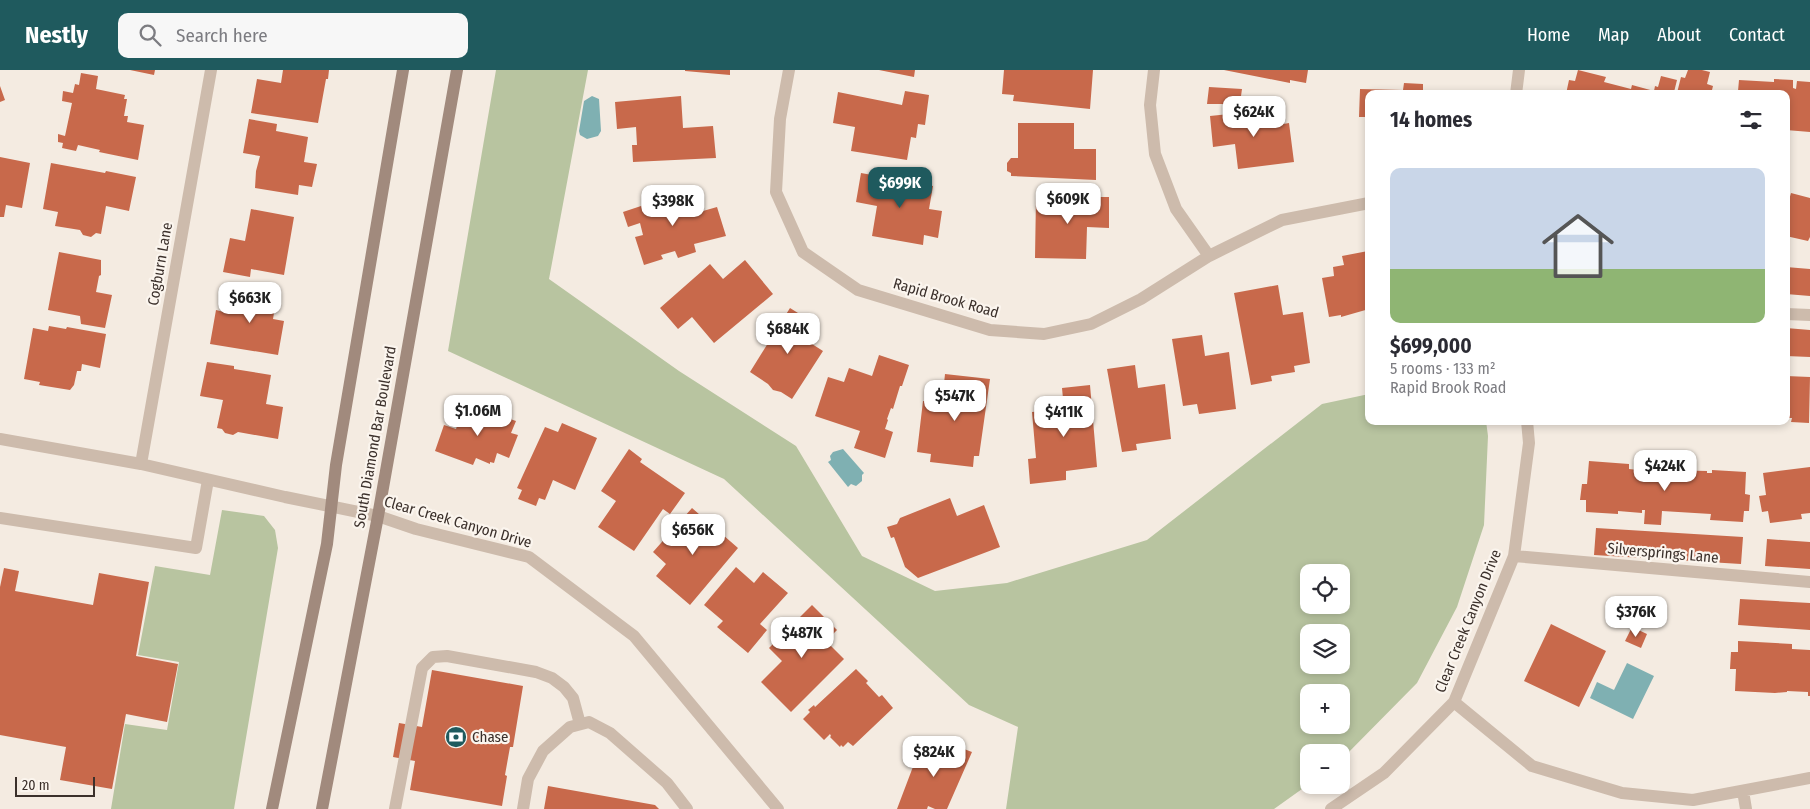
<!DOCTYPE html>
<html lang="en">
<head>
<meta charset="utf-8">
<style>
	:root { --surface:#fff; --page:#f7f7f7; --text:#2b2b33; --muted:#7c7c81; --line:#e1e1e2; --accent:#1f5a5e }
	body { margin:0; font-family:"Fira Sans Condensed",sans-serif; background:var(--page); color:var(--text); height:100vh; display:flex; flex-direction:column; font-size:19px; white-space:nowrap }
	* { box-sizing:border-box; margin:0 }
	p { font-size:16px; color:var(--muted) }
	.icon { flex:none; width:28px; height:28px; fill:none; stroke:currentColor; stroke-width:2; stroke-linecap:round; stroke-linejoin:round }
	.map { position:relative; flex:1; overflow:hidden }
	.panel { position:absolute; left:1365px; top:20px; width:425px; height:335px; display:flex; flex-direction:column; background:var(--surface); border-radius:10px; box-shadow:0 2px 8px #0003 }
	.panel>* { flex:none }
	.tools { position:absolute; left:1300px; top:494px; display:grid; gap:10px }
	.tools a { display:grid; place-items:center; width:50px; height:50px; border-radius:10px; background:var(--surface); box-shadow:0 2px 8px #0003; font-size:25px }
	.scale { position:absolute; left:15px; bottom:12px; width:80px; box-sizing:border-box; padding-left:5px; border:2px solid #3b302b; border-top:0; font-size:14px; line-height:18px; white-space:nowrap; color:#3b302b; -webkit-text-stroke:4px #fbf5ee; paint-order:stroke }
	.price { position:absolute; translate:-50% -42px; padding:0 11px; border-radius:10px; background:#fff; color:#222; font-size:16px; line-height:32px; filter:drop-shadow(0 1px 2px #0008) }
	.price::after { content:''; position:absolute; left:50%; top:30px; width:15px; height:11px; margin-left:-8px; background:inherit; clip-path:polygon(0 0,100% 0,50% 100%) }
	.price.current { background:var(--accent); color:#fff }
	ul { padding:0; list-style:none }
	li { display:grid; align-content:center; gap:10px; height:265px; padding:0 25px }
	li+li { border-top:1px solid var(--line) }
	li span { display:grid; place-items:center; height:155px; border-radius:10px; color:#555 }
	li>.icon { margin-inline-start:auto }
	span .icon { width:90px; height:90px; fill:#fffc; stroke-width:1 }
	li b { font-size:21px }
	h2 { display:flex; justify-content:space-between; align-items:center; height:60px; padding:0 25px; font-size:21px }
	header { display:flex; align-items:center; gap:30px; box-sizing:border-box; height:70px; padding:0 25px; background:var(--accent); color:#fff }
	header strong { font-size:24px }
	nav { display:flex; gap:28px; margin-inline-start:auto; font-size:18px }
	.search { width:350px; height:45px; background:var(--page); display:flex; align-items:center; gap:12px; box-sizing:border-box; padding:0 18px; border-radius:10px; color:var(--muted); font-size:19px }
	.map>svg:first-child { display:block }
	.green { fill:#b8c4a0; fill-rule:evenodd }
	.water { fill:#7fb0b2 }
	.building { fill:#c8694b }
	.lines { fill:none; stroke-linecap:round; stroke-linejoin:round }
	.service { stroke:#cdbbac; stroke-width:12 }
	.minor { stroke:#cdbbac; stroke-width:12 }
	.secondary { stroke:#a18a7d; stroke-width:12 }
	.labels { text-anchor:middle; stroke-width:4.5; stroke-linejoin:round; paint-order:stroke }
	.street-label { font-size:15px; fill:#3b302b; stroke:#fbf5ee }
	.poi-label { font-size:15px; fill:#3b302b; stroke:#fbf5ee; text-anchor:start }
</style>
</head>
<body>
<header>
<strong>Nestly</strong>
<div class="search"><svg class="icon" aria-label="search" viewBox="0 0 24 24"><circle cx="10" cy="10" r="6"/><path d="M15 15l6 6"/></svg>Search here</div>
<nav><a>Home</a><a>Map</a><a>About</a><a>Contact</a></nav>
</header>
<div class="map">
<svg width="1810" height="739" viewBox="0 0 1810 739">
	<rect width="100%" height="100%" fill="#f4ebe1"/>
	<path class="green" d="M496,0H588L549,209L679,301L796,376L862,486L935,521L1007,513L1147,470L1322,334L1369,324V351H1486L1488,366L1484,455L1457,537L1417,613L1341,690V682H1309V714L1274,739H1006L1018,657L969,635L724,409L448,281ZM1309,502H1341V535H1309ZM1309,562H1341V595H1309ZM1309,622H1341V655H1309Z
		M222,440L264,446L275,460L278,478L234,739H111L125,654L167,660L179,592L138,585L155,496L210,505Z"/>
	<path class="water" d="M592,26L599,29L601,61L598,66L587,69L580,65L579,61L584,31Z
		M843,379L864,403L862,405V411L856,416L851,414L848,417L828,392L831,390L830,386L833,382Z
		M1627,593L1654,606L1633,649L1590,628L1597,612L1614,620Z"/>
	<path class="building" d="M130,0H155L154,5Z
		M283,0H329L328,9H326L318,53L251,43L257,9L281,13Z
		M685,0H730V5L685,1Z
		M879,0H915L914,7Z
		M1004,0H1093L1090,39L1013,31L1014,25L1002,24Z
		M1224,0H1308L1306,13L1290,10V13Z
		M1578,0L1606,7L1604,12L1631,19L1632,15L1654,21L1655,16L1658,17L1661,6L1677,10L1674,22L1677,23L1681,7L1685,8L1688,0H1702L1710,2L1707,14L1713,16L1711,24H1566L1569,10L1575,11Z
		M81,3L98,6L96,19L125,25L124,29H127L124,46H128L127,52L144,55L138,90L99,82L100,80L78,75L76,81L62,78L63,73L58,72V64L65,66L72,33L62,31L63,21L73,23L75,14L79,15Z
		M1774,9L1793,10V18L1796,19L1797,11L1810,12V62L1786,60V24H1733V21H1738L1739,10L1774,12Z
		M1404,13L1423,14V20L1447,21V24H1369V47H1359L1360,19L1403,20Z
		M0,16L5,30L0,32Z
		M1209,17L1242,19L1240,33L1230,34H1207Z
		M905,21L929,25L925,55L918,54L916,68L911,67L907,90L851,81L855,57L833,53L838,22L902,35Z
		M681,26L683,58L713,56L716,88L633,92L632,75H637L636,57L617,59L615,32Z
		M1276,39L1278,55L1289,53L1294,92L1238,99L1235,74L1213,77L1210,46Z
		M249,49L277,54L276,61L308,67L304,92L317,94L312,117L299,115L298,125L255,118L256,101L260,86L243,83Z
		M1018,53H1074V79H1096V110L1011,106V103L1007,101V93L1011,88H1018Z
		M0,87L30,93L22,138L6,135L4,147H0Z
		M51,93L105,103L106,101L136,107L129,141L106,136L101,164L96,163L91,167L83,165L80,160L55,156L58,142L43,139Z
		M861,103L933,116L929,139L942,141L938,168L924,165L923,175L872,166L877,136L856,132Z
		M689,120L696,143L717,137L726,166L694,174L696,182L678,188L675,181L661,185L663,189L644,195L635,167L643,165L640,153L628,157L623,142Z
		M1791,123L1810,128V167L1808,171L1786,166V129L1789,130Z
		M1036,127L1099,128V127H1109V158L1087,157L1086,189L1035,188Z
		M251,139L294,147L284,205L251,199L250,207L223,202L230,168L245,171Z
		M1368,181L1369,239L1341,247V245L1329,247L1322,208L1334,206L1333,197L1344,195L1342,186Z
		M59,182L101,190V205L99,206L96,222L112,225L105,258L81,254L80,246L48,240Z
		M745,190L773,224L714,273L692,247L678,259L660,238L710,194L723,209Z
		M1786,197L1810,199V226L1786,224Z
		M1278,215L1283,245L1303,242L1310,293L1294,296L1295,302L1271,306L1272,311L1251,315L1234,223Z
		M244,217L275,223L272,242L274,243L273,249L284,251L278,285L210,274L216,240L232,244L233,237H239Z
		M790,238L814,253L809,260L817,266L812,274L823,281L792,329L781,322L773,320L768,314L750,302Z
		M49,256L66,259L67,257L106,264L100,298L82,294L81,301H77L74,315L70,320L39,315L40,312L24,309L33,258L48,261Z
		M1786,258L1810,260V287L1786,286Z
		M1202,265L1205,286L1229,282L1236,339L1199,344L1197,334L1183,336L1172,269Z
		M879,285L909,295L902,316H900L893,339L891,338L887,349L888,350L885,359L893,362L885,388L854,378L860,361L815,346L828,307L844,312L849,298L872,306Z
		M207,292L234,296V299L271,305L266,334L283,337L278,369L238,362L233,365L225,363L222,359L217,358L223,330L200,326Z
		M1135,295L1138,318L1165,314L1171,369L1136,374L1137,380L1122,382L1107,299Z
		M945,304L990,309L979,386H974L973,397L930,392L931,384L917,382L923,331L942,333Z
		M1786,306L1810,307L1809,353L1791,352L1792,348H1786Z
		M1090,315L1097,397L1066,401V410L1030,414L1028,389L1036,388L1032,342L1064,339L1062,318Z
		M465,333L516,351L511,363L518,365L509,388L497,383L494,393L490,392V394L476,388L473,395L435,381L444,355L456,359Z
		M562,353L597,368L575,420L553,410L545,430L539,428L536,436L518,429L522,420L517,418L545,357L558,362Z
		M629,379L642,389L640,392L685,423L670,444L663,439L634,481L598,457L616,431L601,421Z
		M1589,391L1629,394V399L1666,403L1667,400L1707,401V403H1712V400L1746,402L1745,424L1750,425L1749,441H1744L1743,452L1710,450L1711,444L1662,441L1661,455L1644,454L1645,440H1642V443L1618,441V444L1586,442V430H1580L1582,414H1587Z
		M1810,397V443L1801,444L1802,449L1770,453L1768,441L1762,442L1759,426L1766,425L1763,403Z
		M950,428L957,446L984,435L1000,477L918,508L905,497L894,467L891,468L887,457L897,454L900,448Z
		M692,438L738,478L690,535L656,506L666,494L653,482Z
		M1596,458L1743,467L1741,494L1594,485Z
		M1767,469L1810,472V499L1765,496Z
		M736,497L754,513L763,502L788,523L760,554L767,560L748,583L717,557L723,551L704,535Z
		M4,498L19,501L15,521L93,535L99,503L149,512L136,586L178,594L167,652L126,644L112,719L60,710L66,677L0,665V517Z
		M1740,529L1810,533V560L1738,555Z
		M812,535L837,560L826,571L844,589L791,642L761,612L782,591L769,578Z
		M1551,554L1606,581L1579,637L1524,611Z
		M1632,557L1647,564L1641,578L1625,571Z
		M1738,571L1792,574V579L1810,580V626H1808V622L1787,621V622L1775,623L1735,621L1736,599H1730L1731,582H1738Z
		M856,599L868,611L866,613L879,627L882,625L893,638L853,676L848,672L843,677L841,675L840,677L830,667L831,666L830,664L824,670L803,649L810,642L808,640L814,635L815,637Z
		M432,600L523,616L513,677H510L505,705L507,706L502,736L410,720L415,691L393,687L399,653L422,657Z
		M922,673L952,685L956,676L972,682L947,739H935L928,736L927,739H897Z
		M548,716L655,735L659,739H544Z"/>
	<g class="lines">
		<path class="service" d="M0,448L196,478L208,410
			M395,739L422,598L433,587L447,586L536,602L552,608L564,617L573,628L580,654
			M523,739L528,709L543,681L570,657L589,652L610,663L667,713L687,739"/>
		<path class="minor" d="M789,0L780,49L776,122L803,182L858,220L990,260L1044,264L1091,254L1141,229L1209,186L1282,150L1369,133
			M1154,0L1150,35L1155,84L1176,139L1209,186
			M1516,24L1519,0
			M1786,244L1810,245
			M0,369L141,394L285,427L378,446L416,459L529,487L634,566L778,739
			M141,394L211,0
			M1514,486L1810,512
			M1454,632L1532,696L1622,723L1693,730L1810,708
			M1743,721L1746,739
			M1331,739L1384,703L1454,632L1514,486L1529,373L1527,351"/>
		<path class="secondary" d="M272,739L327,474L336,395L403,0
			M322,739L378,446L457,0"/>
	</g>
	<defs>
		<g id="bank-disc" transform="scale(1.125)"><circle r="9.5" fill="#1f5a5e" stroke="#fbf5ee"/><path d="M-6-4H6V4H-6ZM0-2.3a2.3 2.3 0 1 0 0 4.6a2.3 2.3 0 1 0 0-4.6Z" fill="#fff"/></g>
	</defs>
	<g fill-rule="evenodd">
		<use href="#bank-disc" x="456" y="667"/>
	</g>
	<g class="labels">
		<g class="street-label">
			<text transform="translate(160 194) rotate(-80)" y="5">Cogburn Lane</text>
			<text transform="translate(946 228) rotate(16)" y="5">Rapid Brook Road</text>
			<text transform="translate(375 367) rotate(-80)" y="5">South Diamond Bar Boulevard</text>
			<text transform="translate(458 452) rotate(16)" y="5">Clear Creek Canyon Drive</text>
			<text transform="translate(1663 483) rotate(5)" y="5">Silversprings Lane</text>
			<text transform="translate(1468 551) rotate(-68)" y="5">Clear Creek Canyon Drive</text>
		</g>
		<g class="poi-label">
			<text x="472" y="672">Chase</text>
		</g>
	</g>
</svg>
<div class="tools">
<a><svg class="icon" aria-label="locate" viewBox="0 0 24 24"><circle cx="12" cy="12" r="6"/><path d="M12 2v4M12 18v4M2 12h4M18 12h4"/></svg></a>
<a><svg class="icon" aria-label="layers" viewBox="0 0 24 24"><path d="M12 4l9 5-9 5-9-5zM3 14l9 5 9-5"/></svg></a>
<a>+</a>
<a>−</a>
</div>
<div class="scale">20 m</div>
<b class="price" style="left:1254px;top:68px">$624K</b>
<b class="price current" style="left:900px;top:139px">$699K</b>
<b class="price" style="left:1068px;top:155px">$609K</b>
<b class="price" style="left:673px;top:157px">$398K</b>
<b class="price" style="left:250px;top:254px">$663K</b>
<b class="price" style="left:788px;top:285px">$684K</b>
<b class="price" style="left:955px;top:352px">$547K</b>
<b class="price" style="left:478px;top:367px">$1.06M</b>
<b class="price" style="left:1064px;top:368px">$411K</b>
<b class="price" style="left:1665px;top:422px">$424K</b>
<b class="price" style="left:693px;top:486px">$656K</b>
<b class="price" style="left:1636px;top:568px">$376K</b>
<b class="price" style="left:802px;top:589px">$487K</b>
<b class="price" style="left:934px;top:708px">$824K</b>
<section class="panel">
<h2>14 homes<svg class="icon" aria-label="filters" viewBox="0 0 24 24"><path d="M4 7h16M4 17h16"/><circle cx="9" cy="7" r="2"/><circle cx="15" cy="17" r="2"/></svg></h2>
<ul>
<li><span style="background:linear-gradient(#c9d6e8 65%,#8fb573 0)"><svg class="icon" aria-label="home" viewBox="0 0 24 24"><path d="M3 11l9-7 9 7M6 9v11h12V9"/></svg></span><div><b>$699,000</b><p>5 rooms · 133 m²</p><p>Rapid Brook Road</p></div></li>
</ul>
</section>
</div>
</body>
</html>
